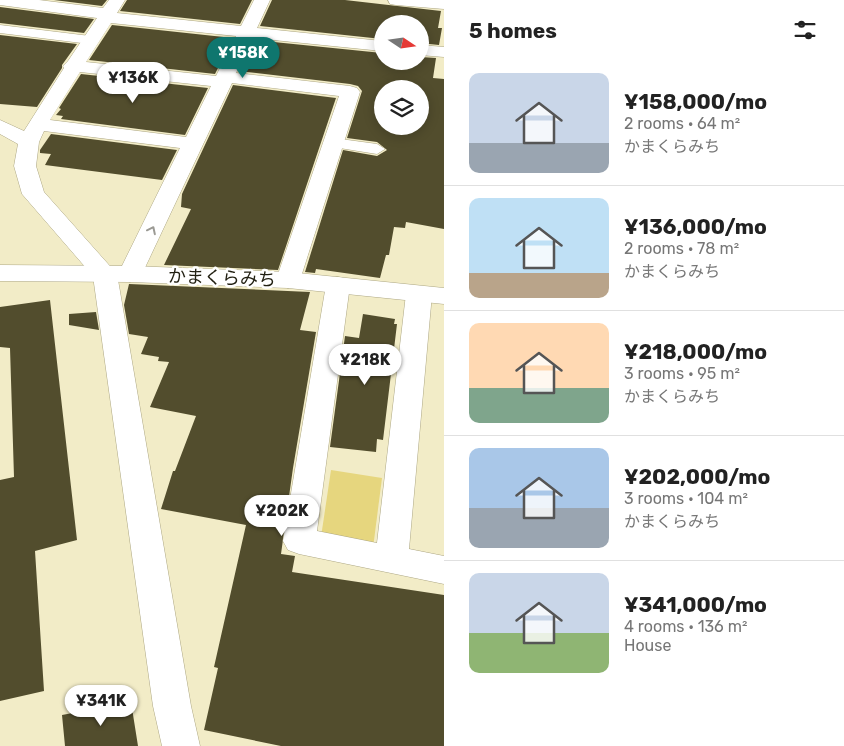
<!DOCTYPE html>
<html lang="en">
<head>
<meta charset="utf-8">
<style>
	:root { --surface:#fff; --page:#f6f6f6; --text:#222; --muted:#767676; --line:#e0e0e0; --accent:#0f766e }
	body { margin:0; font-family:Rubik,"Noto Sans JP",sans-serif; background:var(--page); color:var(--text); height:100vh; display:flex; flex-direction:column; font-size:19px; white-space:nowrap }
	* { box-sizing:border-box; margin:0 }
	p { font-size:16px; color:var(--muted) }
	.icon { flex:none; width:28px; height:28px; fill:none; stroke:currentColor; stroke-width:2; stroke-linecap:round; stroke-linejoin:round }
	.map { position:relative; flex:1; overflow:hidden }
	.side { display:flex; flex-direction:column; background:var(--surface); width:400px }
	.side>* { flex:none }
	.needle { width:32px; rotate:103deg }
	.buttons { position:absolute; left:374px; top:15px; display:grid; gap:10px }
	.buttons a { display:grid; place-items:center; width:55px; height:55px; border-radius:50%; background:var(--surface); box-shadow:0 2px 12px #0003; font-size:25px }
	.price { position:absolute; translate:-50% -42px; padding:0 11px; border-radius:18px; background:#fff; color:#222; font-size:16px; line-height:32px; filter:drop-shadow(0 1px 2px #0008) }
	.price::after { content:''; position:absolute; left:50%; top:30px; width:15px; height:11px; margin-left:-8px; background:inherit; clip-path:polygon(0 0,100% 0,50% 100%) }
	.price.active { background:var(--accent); color:#fff }
	ul { padding:0; list-style:none }
	li { display:flex; align-items:center; gap:15px; height:125px; padding:0 25px }
	li+li { border-top:1px solid var(--line) }
	li span { display:grid; place-items:center; flex:none; width:140px; height:100px; border-radius:10px; color:#555 }
	li>.icon { margin-inline-start:auto }
	span .icon { width:60px; height:60px; fill:#fffc; stroke-width:1 }
	li b { font-size:21px }
	h2 { display:flex; justify-content:space-between; align-items:center; height:60px; padding:0 25px; font-size:21px }
	main { display:flex; flex:1; min-height:0 }
	.map>svg:first-child { display:block }
	.green { fill:#e6d67e }
	.building { fill:#524d2d; fill-rule:evenodd }
	.lines { fill:none; stroke-linecap:round; stroke-linejoin:round }
	.service-casing { stroke:#ada784; stroke-width:1 }
	.minor-casing { stroke:#ada784; stroke-width:1 }
	.tertiary-casing { stroke:#ada784; stroke-width:1 }
	.service { fill:#fff; fill-rule:evenodd }
	.minor { fill:#fff; fill-rule:evenodd }
	.tertiary { fill:#fff; fill-rule:evenodd }
	.oneway { stroke:#9b9a94 }
	.labels { text-anchor:middle; stroke-width:5; stroke-linejoin:round; paint-order:stroke }
	.street-label { font-size:18px; fill:#211f11; stroke:#fff }
</style>
</head>
<body>
<main>
<div class="map">
<svg width="444" height="746" viewBox="0 0 444 746">
	<rect width="100%" height="100%" fill="#f2ecc7"/>
	<path class="green" d="M331,470L382,478L373,548L321,537Z"/>
	<path class="building" d="M54,0H107L102,6Z
		M127,0H252L240,24L120,11Z
		M272,0H345L441,11L438,28H442L439,45L420,43V24H382V39L260,26Z
		M0,7L94,19L84,33L0,23Z
		M112,25L233,38L215,74L89,60Z
		M0,35L77,44L62,65V68L37,107L0,104Z
		M254,40L382,53V61H420V57L436,58L433,78L444,79V229L406,222L405,228L394,227L389,255H386L380,278L316,269L315,273L305,272L343,150L377,156L387,150L377,142L347,138L362,91L358,86L350,84L239,71ZM382,89H420V126H382Z
		M81,74L208,88L185,135L61,119L63,116L56,115L61,109L59,108Z
		M233,85L336,98L278,270L164,265L191,209L181,207L182,194Z
		M51,134L177,150L162,180L45,165L51,154L40,153V150Z
		M129,284L310,292L300,330L316,332L293,468L281,554L295,556L292,572L444,595V746H281L204,730L218,668L214,667L246,525L161,509L173,471H175L196,416L150,407L169,362L158,361L159,357L141,354L148,337L129,334L124,305Z
		M50,300L77,540L35,551L44,691L0,701V480L14,477L10,348L0,347V307Z
		M96,312L99,330L69,325V314Z
		M363,314L395,319L394,324H397L383,440L377,439L376,452L330,447L345,336L359,338Z
		M131,702L138,746H65L62,715Z"/>
	<g class="lines">
		<g class="service-casing">
			<path id="service" d="M0,25L90,36L97,40L90,44L0,33Z
				M333,138L377,144L385,149L377,154L327,146L325,143L327,140Z"/>
		</g>
		<g class="minor-casing">
			<path id="minor" d="M0,0H39L103,8L109,0H125L117,13L241,26L254,0H270L257,28L382,41V51L253,38L236,73L350,86L357,88L360,92L300,280L297,285L288,288L279,285L276,280L339,96L232,83L142,274L139,279L130,282L121,279L118,274L180,148L44,131L39,142L36,166L44,192L117,274L191,706L200,746H162L153,706L93,276L22,194L14,166L18,144L0,134V120L24,131L64,68L63,66L68,61L97,18L0,5ZM111,23L236,36L216,76L86,62ZM80,72L211,86L186,137L50,120Z
				M388,0H444V9L396,5L390,4Z
				M420,45L444,47V57L420,55Z
				M338,277L347,279L350,285L317,531L377,543L406,294L410,288L419,286L428,288L432,294L409,549L444,556V584L299,554L288,550L283,541L326,285L329,279Z"/>
		</g>
		<g class="tertiary-casing">
			<path id="tertiary" d="M0,265L130,266L288,272L444,288V304L288,288L130,282L0,281Z"/>
		</g>
		<use href="#service" class="service"/>
		<use href="#minor" class="minor"/>
		<use href="#tertiary" class="tertiary"/>
	</g>
	<defs><path id="oneway-chevron" d="M-2-3.5L2.5 0L-2 3.5" fill="none" stroke-width="1.6" stroke-linecap="round" stroke-linejoin="round" transform="scale(1.25)"/></defs>
	<use class="oneway" href="#oneway-chevron" transform="translate(152 230) rotate(-64)"/>
	<g class="labels">
		<g class="street-label">
			<text transform="translate(222 278) rotate(2)" y="6">かまくらみち</text>
		</g>
	</g>
</svg>
<div class="buttons">
<a><svg class="needle" viewBox="-14 -14 28 28"><path d="M0-13l5 13h-10z" fill="#e53935"/><path d="M0 13l5-13h-10z" fill="#767676"/></svg></a>
<a><svg class="icon" aria-label="layers" viewBox="0 0 24 24"><path d="M12 4l9 5-9 5-9-5zM3 14l9 5 9-5"/></svg></a>
</div>
<b class="price active" style="left:243px;top:79px">¥158K</b>
<b class="price" style="left:133px;top:104px">¥136K</b>
<b class="price" style="left:365px;top:386px">¥218K</b>
<b class="price" style="left:282px;top:537px">¥202K</b>
<b class="price" style="left:101px;top:727px">¥341K</b>
</div>
<section class="side">
<h2>5 homes<svg class="icon" aria-label="filters" viewBox="0 0 24 24"><path d="M4 7h16M4 17h16"/><circle cx="9" cy="7" r="2"/><circle cx="15" cy="17" r="2"/></svg></h2>
<ul>
<li><span style="background:linear-gradient(#c9d6e8 70%,#9aa5b1 0)"><svg class="icon" aria-label="home" viewBox="0 0 24 24"><path d="M3 11l9-7 9 7M6 9v11h12V9"/></svg></span><div><b>¥158,000/mo</b><p>2 rooms · 64 m²</p><p>かまくらみち</p></div></li>
<li><span style="background:linear-gradient(#bfe0f5 75%,#b9a48a 0)"><svg class="icon" aria-label="home" viewBox="0 0 24 24"><path d="M3 11l9-7 9 7M6 9v11h12V9"/></svg></span><div><b>¥136,000/mo</b><p>2 rooms · 78 m²</p><p>かまくらみち</p></div></li>
<li><span style="background:linear-gradient(#ffd9b3 65%,#7fa58c 0)"><svg class="icon" aria-label="home" viewBox="0 0 24 24"><path d="M3 11l9-7 9 7M6 9v11h12V9"/></svg></span><div><b>¥218,000/mo</b><p>3 rooms · 95 m²</p><p>かまくらみち</p></div></li>
<li><span style="background:linear-gradient(#a9c7e8 60%,#9aa5b1 0)"><svg class="icon" aria-label="home" viewBox="0 0 24 24"><path d="M3 11l9-7 9 7M6 9v11h12V9"/></svg></span><div><b>¥202,000/mo</b><p>3 rooms · 104 m²</p><p>かまくらみち</p></div></li>
<li><span style="background:linear-gradient(#c9d6e8 60%,#8fb573 0)"><svg class="icon" aria-label="home" viewBox="0 0 24 24"><path d="M3 11l9-7 9 7M6 9v11h12V9"/></svg></span><div><b>¥341,000/mo</b><p>4 rooms · 136 m²</p><p>House</p></div></li>
</ul>
</section>
</main>
</body>
</html>
